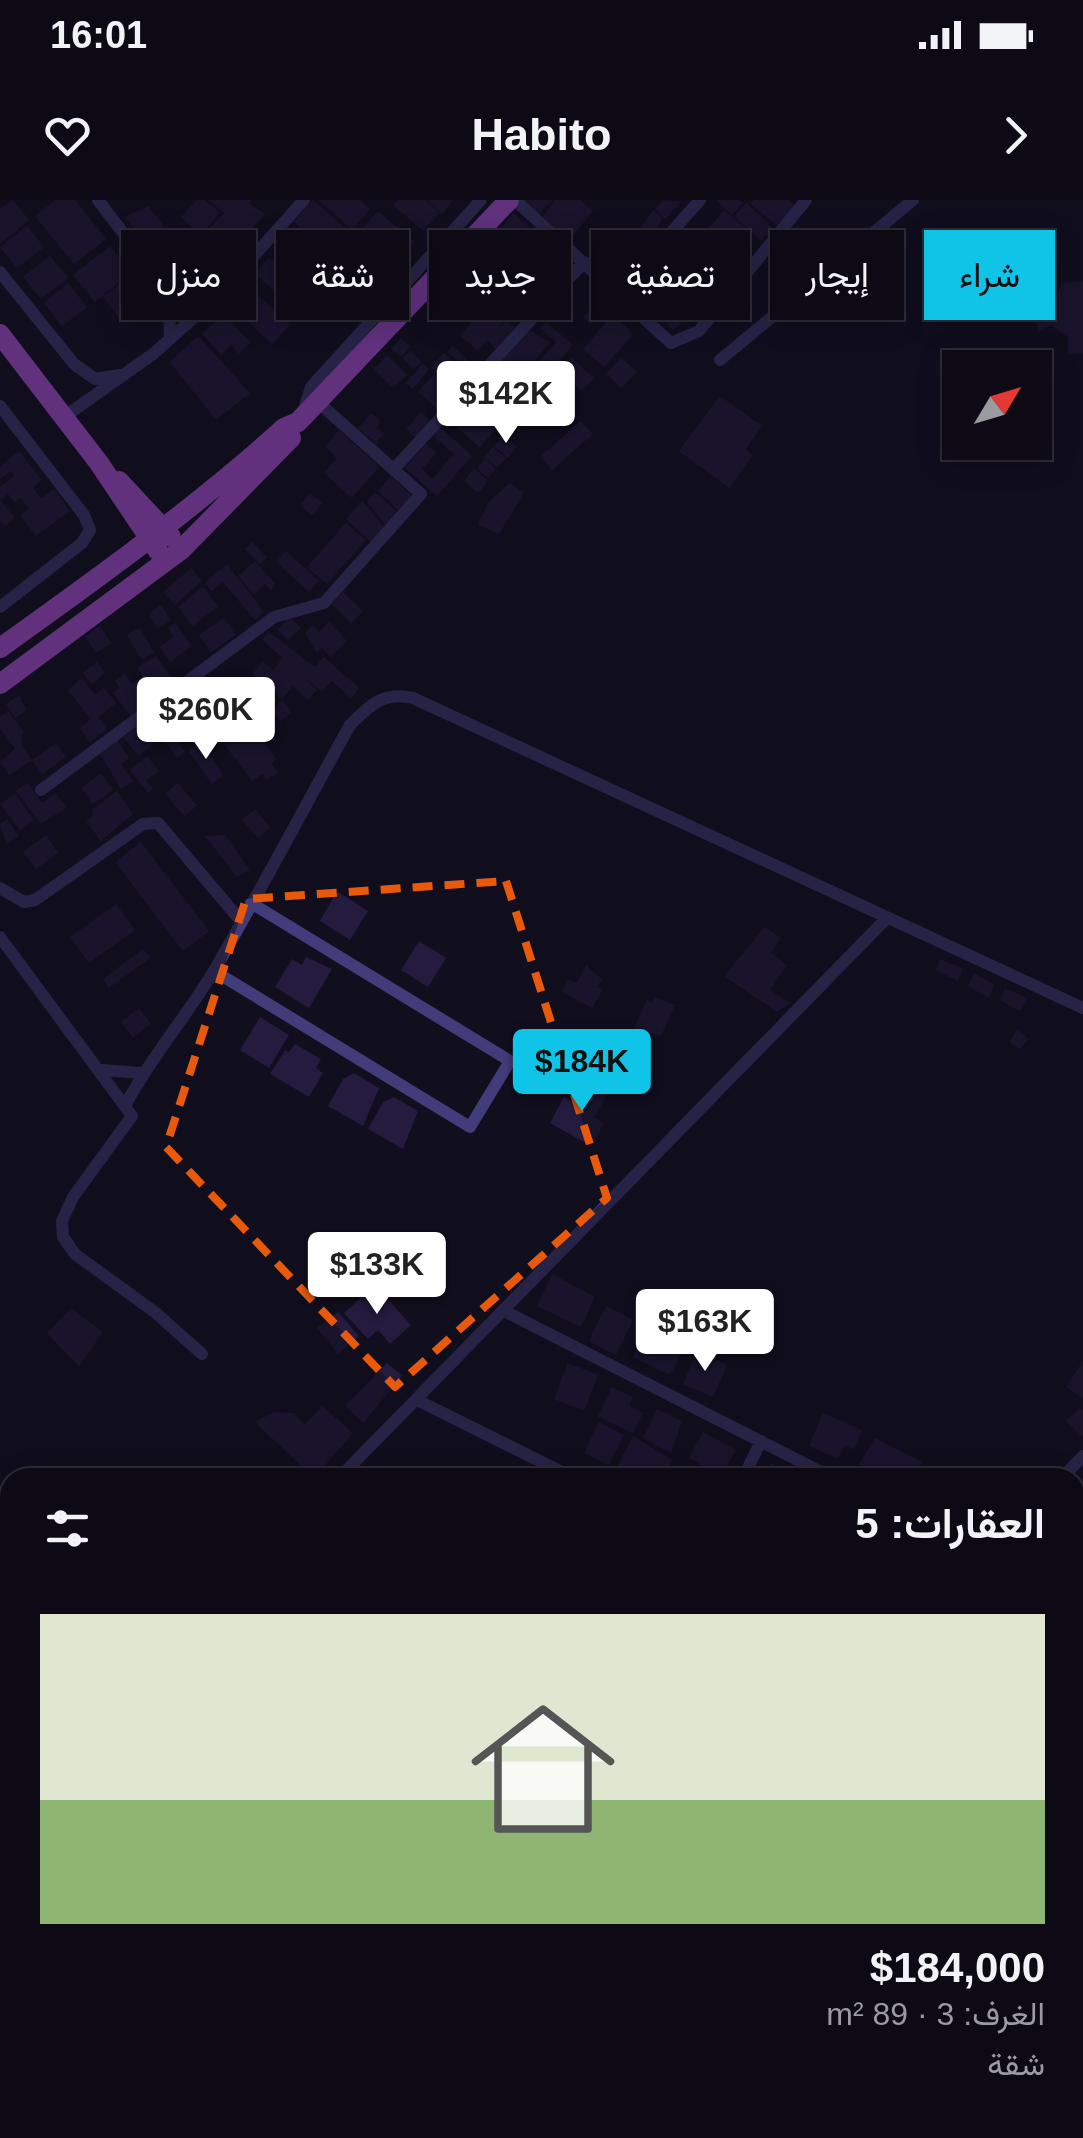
<!DOCTYPE html>
<html lang="ar">
<head>
<meta charset="utf-8">
<style>
	:root { --surface:#0d0a16; --page:#1b1823; --text:#f1f3f6; --muted:#9a9aa1; --line:#2d2b35; --accent:#0fc4e6 }
	body { margin:0; font-family:Arial,Vazirmatn,sans-serif; background:var(--page); color:var(--text); direction:rtl; height:100vh; display:flex; flex-direction:column; font-size:38px; white-space:nowrap }
	* { box-sizing:border-box; margin:0 }
	p { font-size:32px; color:var(--muted) }
	.icon { flex:none; width:55px; height:55px; fill:none; stroke:currentColor; stroke-width:2; stroke-linecap:round; stroke-linejoin:round }
	.map { position:relative; flex:1; overflow:hidden; direction:ltr }
	.side { position:absolute; left:0px; top:1268px; width:1085px; height:672px; display:flex; flex-direction:column; background:var(--surface); border-radius:30px 30px 0 0; box-shadow:0 5px 25px #0003,0 0 0 2px var(--line); direction:rtl }
	.side>* { flex:none }
	.guide { position:absolute; left:30px; top:30px; width:1025px; height:90px; direction:rtl; display:flex; gap:20px }
	.needle { width:65px; rotate:52deg }
	.buttons { position:absolute; left:942px; top:150px; display:grid; gap:20px }
	.buttons a { display:grid; place-items:center; width:110px; height:110px; border-radius:0px; background:var(--surface); box-shadow:0 5px 25px #0003,0 0 0 2px var(--line); font-size:50px }
	.price { position:absolute; translate:-50% -85px; padding:0 22px; border-radius:10px; background:#fff; color:#222; font-size:32px; line-height:65px; filter:drop-shadow(0 2px 5px #0008) }
	.price::after { content:''; position:absolute; left:50%; top:60px; width:30px; height:22px; margin-left:-15px; background:inherit; clip-path:polygon(0 0,100% 0,50% 100%) }
	.price.active { background:var(--accent); color:#111 }
	ul { padding:0; list-style:none }
	li { display:grid; align-content:center; gap:20px; height:530px; padding:0 40px }
	li span { display:grid; place-items:center; height:310px; border-radius:0px; color:#555 }
	li>.icon { margin-inline-start:auto }
	span .icon { width:180px; height:180px; fill:#fffc; stroke-width:1 }
	li b { font-size:42px }
	h2 { display:flex; justify-content:space-between; align-items:center; height:120px; padding:0 40px; font-size:42px }
	.pill { padding:0 35px; border-radius:0px; background:var(--surface); box-shadow:0 5px 25px #0003,0 0 0 2px var(--line); font-size:35px; line-height:90px }
	.pill.active { background:var(--accent); color:#111 }
	.status { display:flex; justify-content:space-between; align-items:center; height:70px; padding:0 50px; background:var(--surface); direction:ltr }
	.status svg { height:28px; fill:currentColor }
	header { display:flex; justify-content:space-between; align-items:center; height:130px; padding:0 40px; background:var(--surface); font-size:45px; font-weight:700 }
	.map>svg:first-child { display:block }
	.building { fill:#241b3e }
	.lines { fill:none; stroke-linecap:round; stroke-linejoin:round }
	.minor { stroke:#423c7a; stroke-width:12 }
	.primary { stroke:#c45cf4; stroke-width:20 }
	.marked { fill:none; stroke:#e8590c; stroke-width:8; stroke-dasharray:20 12; stroke-linejoin:round }
</style>
</head>
<body>
<div class="status"><b>16:01</b><svg viewBox="0 0 49 12"><path d="M0 12V9h3v3zM5 12V6h3v6zM10 12V3h3v9zM15 12V0h3v12zM26 1h20v11H26zM47 4h2v5h-2z"/></svg></div>
<header><svg class="icon" aria-label="forward" viewBox="0 0 24 24"><path d="M9 5l7 7-7 7"/></svg>Habito<svg class="icon" aria-label="heart" viewBox="0 0 24 24"><path d="M12 20l-8-8c-3-5 5-10 8-4 3-6 11-1 8 4z"/></svg></header>
<div class="map">
<svg width="1083" height="1938" viewBox="0 0 1083 1938">
	<rect width="100%" height="100%" fill="#110e1e"/>
	<path class="building" d="M13,0L29,20L0,44V9Z
		M56,0H75L106,39L74,64L35,16Z
		M197,0H205L220,13L201,34L181,17Z
		M209,0H251L248,3L265,14L228,54L205,33L224,13Z
		M313,0L348,31L329,52L294,22Z
		M319,0H360L370,9L352,30Z
		M398,0H425L440,13L423,31L393,5Z
		M427,0H453L442,14Z
		M524,0H552L539,14Z
		M556,0H580L593,11L569,40L542,17Z
		M664,0L681,2L665,19L655,9Z
		M716,0H739L743,3L732,15Z
		M754,0H788L795,6L777,26L751,4Z
		M746,3L773,28L761,41L734,16Z
		M148,6L164,26L144,41L125,17Z
		M654,10L662,17L658,28L664,34L658,41L641,26Z
		M724,10L748,30L725,58L701,38Z
		M378,11L414,42L397,61L361,30Z
		M514,13L568,63L528,107L474,57Z
		M27,26L44,47L17,68L0,47Z
		M180,28L219,62L211,72L193,78L165,68L182,49L171,39Z
		M289,31L327,65L312,81L274,47Z
		M352,40L389,72L374,89L337,57Z
		M616,42L638,62L617,85L595,65Z
		M686,45L712,69L703,79L677,55Z
		M110,46L131,73L95,102L73,75Z
		M50,56L68,78L41,99L23,77Z
		M269,58L296,75L287,91L284,88L279,94L254,74Z
		M678,59L700,79L688,92L661,68L666,62L671,67Z
		M474,62L498,84L480,102L457,81Z
		M663,71L686,93L667,112L644,90Z
		M340,72L365,94L351,109L339,98V92L321,112L314,105L301,119L281,105L296,90L305,98L323,79L329,85Z
		M132,74L152,100L123,123L103,97Z
		M633,77L645,95L638,103L622,90Z
		M243,81L290,125L272,144L235,109L239,104L230,95Z
		M1083,81V153L1068,155V137L1051,125L1038,132L1036,105L1051,102L1063,83Z
		M68,83L87,107L62,126L44,103Z
		M696,89L706,102L673,130L662,118Z
		M497,93L515,109L497,129L507,120L517,129L497,150L487,140L478,151L460,135Z
		M596,102L603,109L590,124L583,118Z
		M648,102L663,112L656,122L642,112Z
		M223,114L250,142L239,154L231,145L221,155L202,134Z
		M613,114L633,134L604,167L583,149Z
		M546,122L573,145L530,195L519,185L556,142L540,128Z
		M527,129L550,142L517,182L498,165Z
		M198,136L250,193L216,220L170,162Z
		M401,138L410,146L401,157L391,149Z
		M453,146L471,163L472,172L447,152Z
		M410,151L421,162L414,169L403,158Z
		M444,153L460,167L447,182L431,168Z
		M387,155L407,175L393,188L374,169Z
		M572,158L594,178L582,191L560,171Z
		M621,158L637,172L622,188L606,174Z
		M422,164L429,169L413,189L406,183Z
		M463,168L472,176L458,192L449,184Z
		M434,174L458,195L441,212L418,192Z
		M558,174L577,191L558,212L538,196Z
		M485,179L514,198L509,203L514,207L480,247L449,221Z
		M720,196L762,226L746,249L753,255L729,288L679,251Z
		M421,212L433,222L418,240L406,229Z
		M371,213L381,222L376,228L384,234L376,243L358,229Z
		M581,221L593,234L552,270L540,257Z
		M440,227L472,256L437,296L405,268L426,244L436,253L422,269L432,279L454,254L433,236Z
		M339,230L379,267L352,298L324,273L337,258L325,246Z
		M504,235L517,247L508,258L494,246Z
		M493,247L506,258L497,268L485,257Z
		M19,251L42,280L33,288L41,298L54,289L70,311L36,336L20,315L29,309L21,298L14,302L8,294L0,300L15,318L5,326L0,320V287L15,275L11,271L0,279V266Z
		M485,259L496,269L488,278L477,268Z
		M474,268L488,281L478,293L464,281Z
		M391,276L412,296L399,311L378,291Z
		M510,283L524,293L499,334L478,324L489,301Z
		M375,292L398,313L387,326L367,302Z
		M310,293L322,303L312,316L300,305Z
		M362,301L385,328L372,343L346,319Z
		M346,323L366,340L327,384L307,367Z
		M252,342L267,357L260,364L245,349Z
		M286,351L319,381L309,392L276,362Z
		M255,361L276,384L271,390L265,384L254,394L238,376Z
		M227,364L264,412L255,420L223,382L212,391L205,383Z
		M191,368L202,381L175,405L163,392Z
		M203,387L218,406L193,426L178,407Z
		M343,392L363,411L351,423L332,404Z
		M161,405L171,420L158,429L148,414Z
		M290,417L301,428L288,440L277,429Z
		M224,418L236,435L211,452L199,435Z
		M329,422L347,441L330,457L322,448L317,453L305,433L313,425L319,432Z
		M175,423L192,446L170,462L160,447L174,437L168,428Z
		M100,426L111,443L96,453L85,436Z
		M139,428L154,452L142,460L127,435Z
		M269,432L315,467L324,457L359,488L351,498L332,481L322,492L303,476L317,490L308,500L293,486L282,499L252,474L263,462L273,470L283,458L262,440Z
		M156,456L176,485L157,498L137,468Z
		M97,462L105,473L92,484L83,473Z
		M125,474L132,484L138,480L154,501L132,518L113,493L120,488L115,481Z
		M82,478L95,495L104,488L116,503L98,517L107,529L90,542L80,528L91,519L68,490Z
		M242 509a13 13 0 1 1 26 0a13 13 0 1 1-26 0Z
		M19,496L27,510L15,518L6,504Z
		M282,500L292,512L281,521L271,510Z
		M8,511L23,531L21,545L32,560L9,575L0,562L15,549L0,528V517Z
		M181,517L193,533L178,543L185,552L177,558L159,533Z
		M249,521L276,559L271,563L278,573L266,580L262,574L252,581L222,541Z
		M139,525L154,544L138,556L124,537Z
		M117,540L129,558L121,564L133,581L121,589L99,552Z
		M202,541L223,576L212,584L188,550Z
		M56,543L66,557L42,574L32,560Z
		M147,556L159,571L146,580L153,589L148,593L130,570Z
		M101,573L113,590L93,604L81,588Z
		M27,583L42,603L55,593L67,607L41,624L16,591Z
		M178,583L197,606L184,616L165,594Z
		M117,591L133,614L101,641L86,621L93,616L92,610Z
		M15,594L34,620L20,630L0,604Z
		M255,609L270,627L258,638L242,620Z
		M7,619L19,636L7,644L0,624Z
		M46,635L58,653L36,669L23,652Z
		M225,635L250,670L237,677L205,636Z
		M141,642L209,731L183,751L115,662Z
		M337,691L368,711L350,740L320,721Z
		M116,704L135,730L89,763L70,737Z
		M765,727L781,738L771,753L787,765L770,790L790,803L777,812L724,776Z
		M419,741L446,758L428,787L401,770Z
		M143,749L150,758L109,788L103,779Z
		M306,757L332,769L309,808L275,787L292,759L302,765Z
		M940,759L963,769L958,781L935,770Z
		M586,765L602,779L597,787L602,790L592,808L562,792L569,779L577,783Z
		M974,773L994,784L989,798L968,786Z
		M1005,788L1027,798L1020,811L1000,800Z
		M655,797L675,805L661,836L634,828L647,800L652,803Z
		M139,808L151,824L133,838L121,822Z
		M260,817L289,835L269,868L240,850Z
		M1017,830L1029,839L1020,849L1009,842Z
		M295,844L321,859L316,868L323,873L309,897L270,874L285,850L289,852Z
		M354,873L379,888L363,926L328,906L343,879Z
		M595,881L610,889L594,918L604,923L591,946L550,923L564,897L575,903Z
		M394,897L418,911L403,949L368,929L383,902Z
		M552,1074L595,1097L581,1127L537,1106Z
		M368,1091L375,1100L383,1094L411,1125L390,1144L378,1130L368,1139L344,1113Z
		M606,1106L633,1120L616,1155L589,1141Z
		M71,1108L103,1132L79,1166L47,1133Z
		M338,1112L359,1136L338,1154L317,1128Z
		M649,1126L686,1145L670,1175L633,1157Z
		M697,1152L727,1165L713,1197L683,1184Z
		M1083,1161V1198L1066,1187Z
		M387,1163L402,1176L363,1223L345,1206Z
		M568,1163L598,1175L584,1211L554,1199Z
		M612,1187L633,1197L629,1206L643,1213L633,1233L598,1216Z
		M322,1206L353,1233L314,1278L255,1222L275,1212L294,1213L305,1225Z
		M1080,1208L1083,1210V1237L1066,1221Z
		M657,1209L682,1221L671,1253L643,1238Z
		M823,1213L862,1230L854,1249L845,1245L838,1259L809,1246Z
		M599,1222L624,1235L609,1265L584,1253Z
		M703,1232L736,1250L721,1276L689,1258Z
		M633,1236L672,1260L663,1278H638L618,1265Z
		M875,1238L922,1262L912,1278H885L859,1264Z
		M770,1263L797,1278H763Z
		M1076,1465L1083,1467V1511L1075,1508Z
		M1083,1595V1625L1075,1621Z
		M1075,1664L1083,1668V1686L1075,1698Z
		M10,1690V1746L0,1742V1711Z
		M3,1746L10,1749V1791L0,1785Z
		M0,1827L10,1832V1870L0,1865Z
		M0,1878L10,1884L3,1909L10,1916L4,1928Z
		M11,1930H58L54,1938H26Z
		M272,1930H316L313,1938H287Z
		M324,1930H356L353,1938H320Z
		M584,1930H623L619,1938H584L581,1936Z
		M713,1930H730L745,1938H709Z
		M799,1930H836L833,1938H795Z
		M932,1930H972L968,1938H947Z"/>
	<g class="lines">
		<path class="minor" d="M98,0L169,93L217,97
			M515,0L671,143L699,131L806,0
			M0,72L74,164L95,179L120,175
			M169,93L170,139
			M617,93L700,0
			M720,160L913,0
			M0,206L84,315L90,330L82,343L0,407
			M302,216L311,187L481,0
			M64,217L153,154L217,97L304,0
			M394,269L584,62
			M41,590L274,417L324,403L421,294L318,202
			M0,688L24,702L35,700L143,624L158,623L241,721
			M0,737L132,916L73,997L62,1021L63,1037L75,1054L156,1113L202,1154
			M214,771L470,927L510,861L251,703
			M101,870L142,873
			M126,904C151,857 187,816 215,769C262,688 305,606 350,525C370,505 384,491 413,498L1083,808
			M504,1111L833,1278
			M417,1200L574,1278
			M339,1278L886,719
			M743,1278L761,1241
			M1062,1278L1083,1256
			M1075,1289L1083,1293
			M1075,1399L1083,1403
			M1075,1522L1083,1525
			M0,1626L10,1616
			M1075,1652L1083,1656
			M0,1676L10,1681
			M1075,1744L1083,1736
			M0,1813L10,1818
			M238,1930L254,1938
			M513,1930L530,1938
			M892,1930L910,1938
			M82,1938L86,1930
			M637,1938L642,1930
			M770,1938L774,1930"/>
		<path class="primary" d="M0,134L99,263L158,351
			M119,281L171,337
			M0,448C98,378 194,309 284,228L298,222L509,0
			M0,484L181,350L291,238"/>
	</g>
	<path d="M0 0H1083V1938H0ZM506,681L607,998L395,1187L166,947L246,699Z" fill="#110e1e" fill-opacity=".55" fill-rule="evenodd"/>
	<path class="marked" d="M506,681L607,998L395,1187L166,947L246,699Z"/>
</svg>
<div class="buttons">
<a><svg class="needle" viewBox="-14 -14 28 28"><path d="M0-13l5 13h-10z" fill="#e53935"/><path d="M0 13l5-13h-10z" fill="#9a9aa1"/></svg></a>
</div>
<b class="price" style="left:506px;top:246px">$142K</b>
<b class="price" style="left:206px;top:562px">$260K</b>
<b class="price active" style="left:582px;top:914px">$184K</b>
<b class="price" style="left:377px;top:1117px">$133K</b>
<b class="price" style="left:705px;top:1174px">$163K</b>
<div class="guide">
<a class="pill active">شراء</a>
<a class="pill">إيجار</a>
<a class="pill">تصفية</a>
<a class="pill">جديد</a>
<a class="pill">شقة</a>
<a class="pill">منزل</a>
</div>
<section class="side">
<h2>العقارات: 5<svg class="icon" aria-label="filters" viewBox="0 0 24 24"><path d="M4 7h16M4 17h16"/><circle cx="9" cy="7" r="2"/><circle cx="15" cy="17" r="2"/></svg></h2>
<ul>
<li><span style="background:linear-gradient(#dfe7d0 60%,#8fb573 0)"><svg class="icon" aria-label="home" viewBox="0 0 24 24"><path d="M3 11l9-7 9 7M6 9v11h12V9"/></svg></span><div><b>$184,000</b><p>الغرف: 3 · 89 m²</p><p>شقة</p></div></li>
</ul>
</section>
</div>
</body>
</html>
